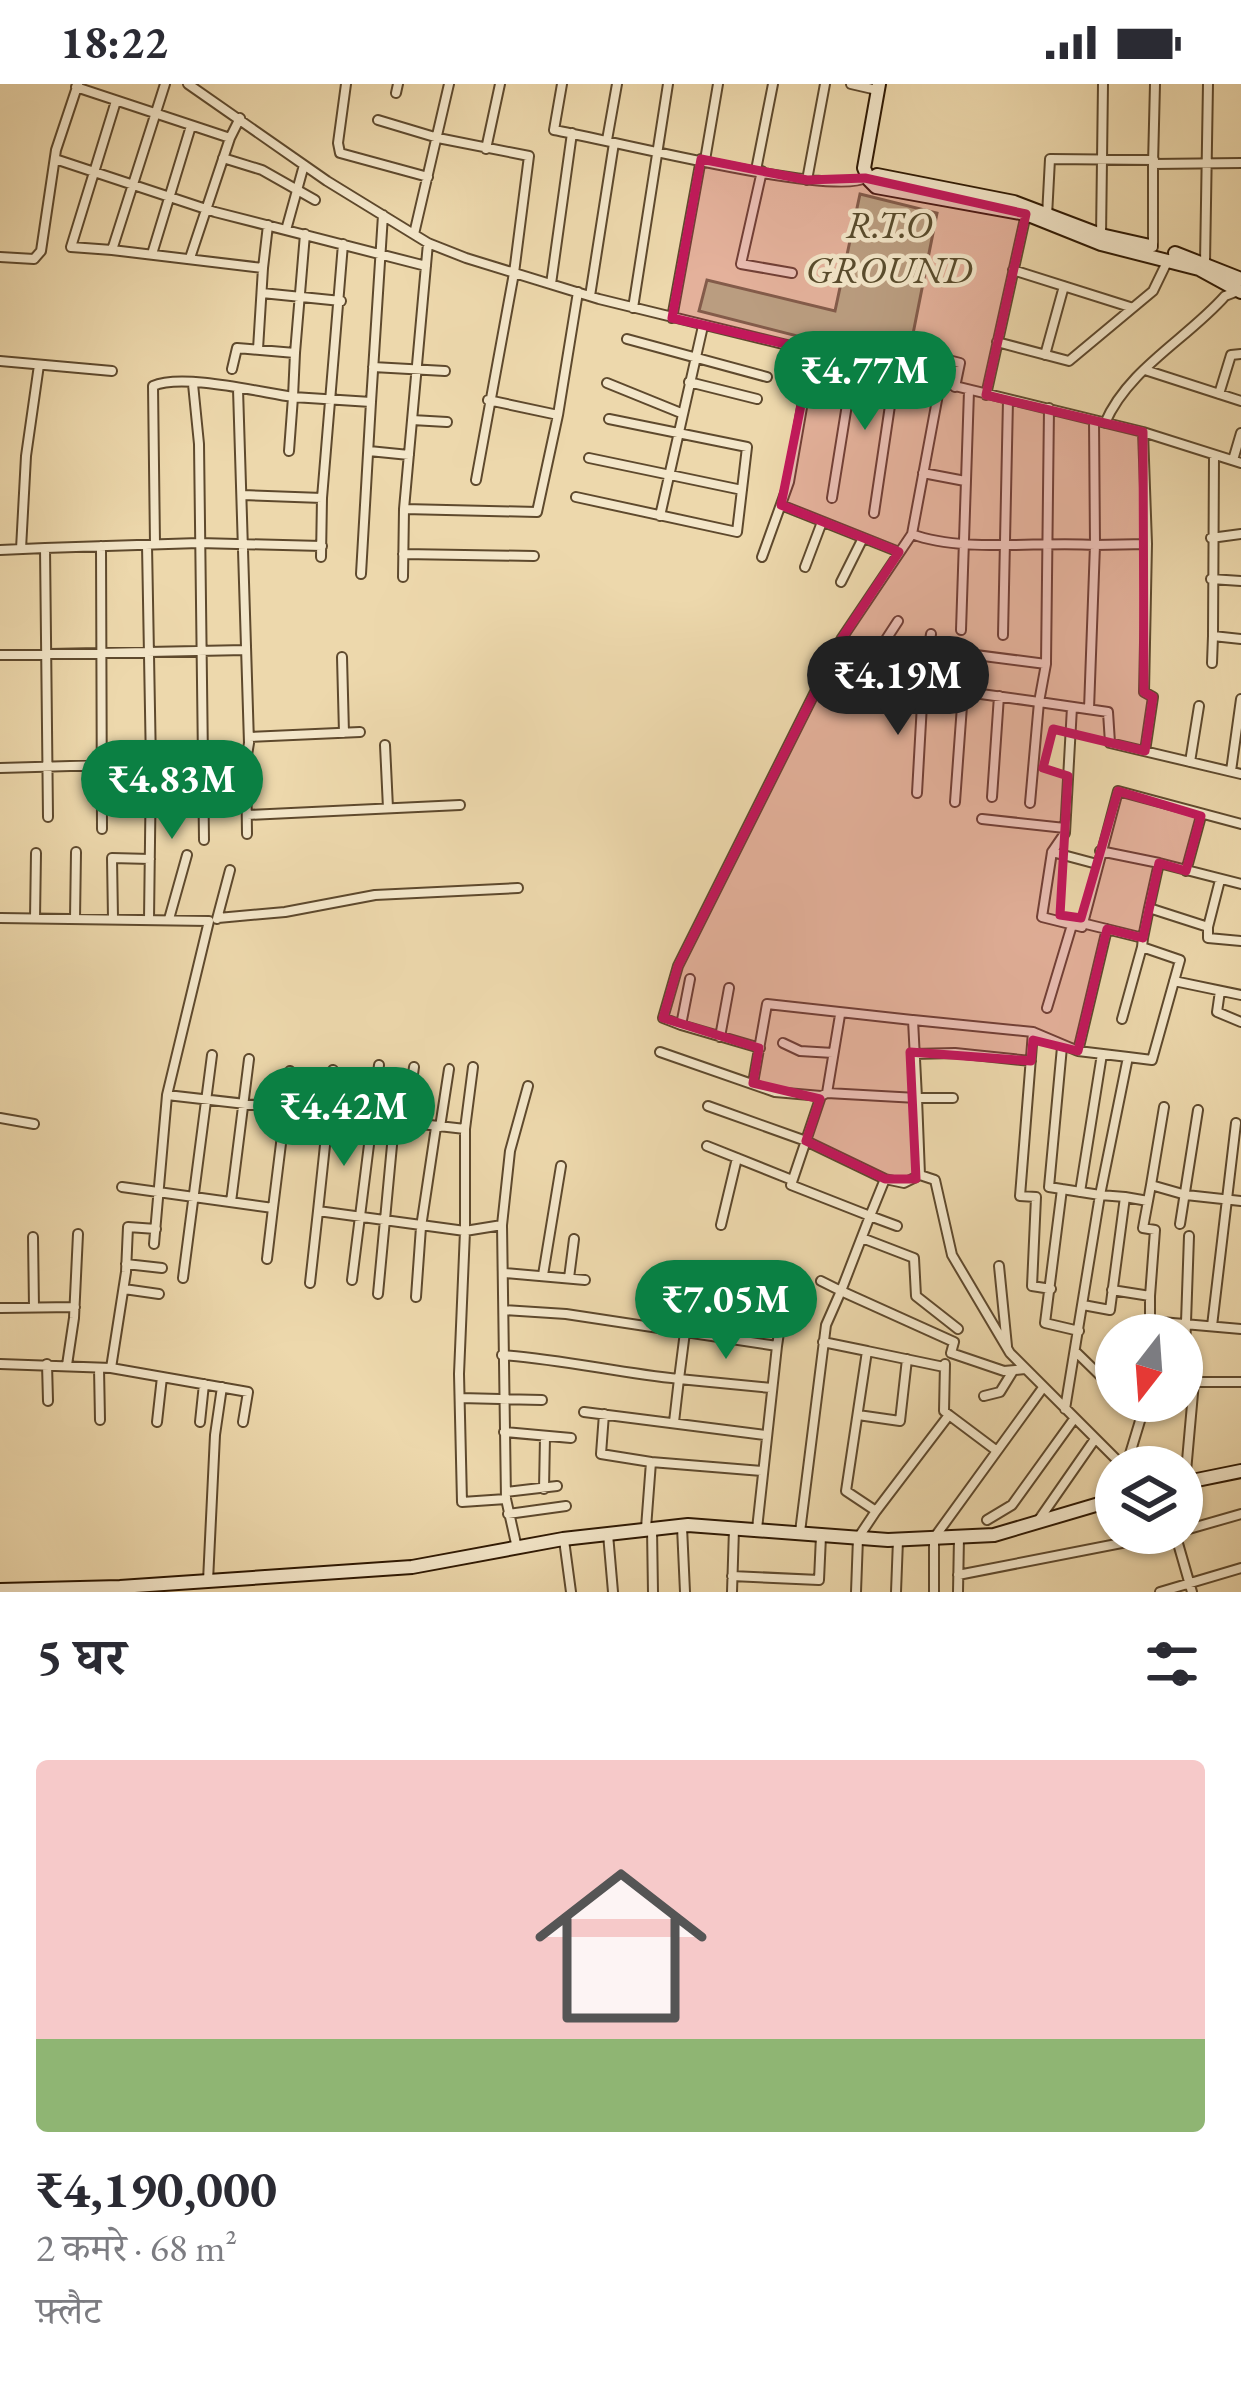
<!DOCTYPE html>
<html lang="hi">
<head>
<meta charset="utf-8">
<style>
	:root { --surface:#fff; --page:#f7f7f7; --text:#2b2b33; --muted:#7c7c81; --line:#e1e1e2; --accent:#0b8043 }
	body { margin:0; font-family:"EB Garamond","Noto Serif Devanagari",serif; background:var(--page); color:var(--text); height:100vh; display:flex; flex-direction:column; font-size:45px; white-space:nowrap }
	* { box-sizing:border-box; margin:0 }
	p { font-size:39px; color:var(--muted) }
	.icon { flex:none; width:66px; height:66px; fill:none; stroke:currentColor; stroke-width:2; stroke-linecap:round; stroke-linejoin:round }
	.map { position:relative; height:1508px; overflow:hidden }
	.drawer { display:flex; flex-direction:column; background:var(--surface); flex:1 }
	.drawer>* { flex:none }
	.needle { width:78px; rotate:197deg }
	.fabs { position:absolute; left:1095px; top:1230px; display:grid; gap:24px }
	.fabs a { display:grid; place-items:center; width:108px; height:108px; border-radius:50%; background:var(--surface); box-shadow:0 3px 9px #0004; font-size:60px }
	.price { position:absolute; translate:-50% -102px; padding:0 27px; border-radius:42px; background:var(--accent); color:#fff; font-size:39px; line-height:78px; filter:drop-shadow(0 3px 6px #0008) }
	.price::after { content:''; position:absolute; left:50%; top:72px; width:36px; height:27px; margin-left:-18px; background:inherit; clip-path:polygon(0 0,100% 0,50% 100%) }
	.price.active { background:#222; color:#fff }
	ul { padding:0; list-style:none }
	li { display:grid; align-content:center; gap:24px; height:636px; padding:0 36px }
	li+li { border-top:3px solid var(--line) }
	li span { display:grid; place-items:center; height:372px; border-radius:12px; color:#555 }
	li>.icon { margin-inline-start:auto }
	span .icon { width:216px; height:216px; fill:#fffc; stroke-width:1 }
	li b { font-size:51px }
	h2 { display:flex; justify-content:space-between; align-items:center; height:144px; padding:0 36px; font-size:51px }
	.status { display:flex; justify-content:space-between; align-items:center; height:84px; padding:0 60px; background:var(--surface); direction:ltr }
	.status svg { height:33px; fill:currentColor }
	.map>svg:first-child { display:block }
	.green { fill:#b8bf8a; stroke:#746c46; stroke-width:3 }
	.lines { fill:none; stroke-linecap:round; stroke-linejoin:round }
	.street-casing { stroke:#5e492d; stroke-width:12 }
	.secondary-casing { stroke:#2f1903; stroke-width:16 }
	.street { stroke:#f3e6c9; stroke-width:8 }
	.secondary { stroke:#f3e6c9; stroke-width:12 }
	.marked { fill:#c2185b; fill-opacity:0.2; stroke:#c2185b; stroke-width:9; stroke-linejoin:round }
	.labels { text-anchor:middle; stroke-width:9; stroke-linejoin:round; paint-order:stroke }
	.park-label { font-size:39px; font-style:italic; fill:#584b2c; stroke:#f3e6c9 }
</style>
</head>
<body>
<div class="status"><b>18:22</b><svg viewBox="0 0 49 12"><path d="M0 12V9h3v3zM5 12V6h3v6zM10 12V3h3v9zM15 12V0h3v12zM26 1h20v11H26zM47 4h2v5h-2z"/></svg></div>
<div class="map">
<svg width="1241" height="1508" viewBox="0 0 1241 1508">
	<rect width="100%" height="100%" fill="#edd8ac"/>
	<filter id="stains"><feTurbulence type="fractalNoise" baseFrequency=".00167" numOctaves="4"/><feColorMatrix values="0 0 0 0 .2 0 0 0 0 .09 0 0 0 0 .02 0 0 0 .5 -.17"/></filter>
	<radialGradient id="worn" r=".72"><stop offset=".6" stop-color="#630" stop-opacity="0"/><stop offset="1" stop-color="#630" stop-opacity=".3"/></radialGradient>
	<path class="green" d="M860,110L937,129L907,280L699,227L707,196L835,227Z"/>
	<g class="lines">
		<g class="street-casing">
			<path id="street" d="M165,0L112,166L263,184L258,265
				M188,0L327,97L428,159L466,174L599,215L1143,348L1241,379
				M346,0L338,59L340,69L428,93
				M562,0L554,46C604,55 834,113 865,94
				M851,0L877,6
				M1155,0L1153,80L1241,79
				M76,3L230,54L240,34
				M396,9L398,0
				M378,36L438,54L529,72L514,189L476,396
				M607,56L617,0
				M486,65L500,0
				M223,74L262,86L315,116
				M55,75L215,128L426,182
				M705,76L718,0
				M756,86L773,0
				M762,87L741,180L792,189
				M807,96L825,0
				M1047,132L1050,75L1154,76
				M286,146L304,81
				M414,150L449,0
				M1101,152L1103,0
				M1153,163V80
				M112,166L71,163L116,17
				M152,170L191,42
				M0,173L34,175L41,167L56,66L78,0
				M190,174L230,54
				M1205,179L1208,0
				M263,184L268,141
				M1013,186L1130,223
				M551,200L572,49
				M262,209L341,217
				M590,212L614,59
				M633,224L668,0
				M672,234L701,75
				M627,255L767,293
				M997,258L1069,277L1153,207L1168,176
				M913,267L960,279L955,303
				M295,269L305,150
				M1045,271L1064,202
				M0,277L112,287
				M373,283L445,287
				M1145,286L1241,317
				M689,298L757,315
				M607,299L681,329
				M193,300L199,360L204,756
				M940,300L912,450C961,469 1040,457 1095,461L1089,625
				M1219,310L1231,271L1241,270
				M986,311L1026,130
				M488,316L558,331
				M371,318L383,131
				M412,336L447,338
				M1094,336L1095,461L1147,460L1143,348
				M1105,339C1128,285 1187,255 1225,212L1238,207
				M289,367L293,313L371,318L361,490
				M369,367L409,371
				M1214,372L1213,552L1241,555
				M589,374L742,406
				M1233,376L1241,349
				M923,389L965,397
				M243,411L322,414
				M576,413L737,448L747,363L609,335
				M832,414L854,277
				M781,421L899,468
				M404,425L537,428L558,331L578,208
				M874,429L895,288
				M660,432L703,242
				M1211,454L1241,450
				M155,460L153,302C182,289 259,308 293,313L295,269L237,264L232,285
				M147,461L151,681L149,835
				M101,462L102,745
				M21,465L26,372L39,281
				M0,466L45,464
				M403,470L534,472
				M321,473L322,414L343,160
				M762,473L789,398L812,266
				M805,483L822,438
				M403,493L404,425L428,159
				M1211,495L1241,497
				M841,498L863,454
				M898,537L870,580L871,589L923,602L1039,618L1046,580L1049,324
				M961,546L969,307
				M1003,551L1008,316
				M929,565L1046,580
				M0,571L246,566
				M342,573L344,649
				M1212,579L1213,552
				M1072,623L1065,749L1052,768L1097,780
				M249,653L360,648
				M385,661L388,724
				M1145,667L1153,613L1144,608L1147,460
				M246,677L247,750
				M1190,678L1199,622
				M0,684L246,677L249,659L238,305
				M1231,687L1241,615
				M917,709L923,602L931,550
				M992,713L999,612
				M955,718L963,608
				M1030,719L1039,618L1108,628L1110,659L1241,690
				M247,731L460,721
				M48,733L45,464L199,459L322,462
				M982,735L1065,744
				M1100,767L1159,779L1149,824L1208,843V854L1241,857
				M1052,768L1042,833L1082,843L1118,707L1241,740
				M1159,779L1241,800
				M1186,787L1201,732
				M0,834L209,837L167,1011L154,1160
				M35,834L36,769
				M75,834L76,768
				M113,834L112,774L150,775
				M218,834L285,828L375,811L518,804
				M169,835L187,771
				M217,835L230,786
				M1208,843L1220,796
				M1107,845L1078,967L1128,973
				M1143,854L1149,824
				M690,895L681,941L760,964
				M1174,897L1241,911
				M1220,907L1217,928L1241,938
				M1047,924L1072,841
				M1122,935L1142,863
				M681,941L663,934L678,882L842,554L912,450
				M1033,948L1020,1112L1036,1113L1032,1202L1051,1205
				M720,953L729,904
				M783,959L800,967L833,969
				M1062,963L1049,1103L1100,1111L1128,973L1152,976L1180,876L1142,863L1143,854L1082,839
				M660,968L775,1008L821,1012
				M913,970L955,969L1031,977
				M333,986L318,1127L465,1147L459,1290L462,1418L506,1415
				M753,999L767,920L912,936
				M827,1009L840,931
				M167,1011L465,1045V1147L502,1141L506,1415L517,1464
				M953,1014H917L913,936L1033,948L1078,967
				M708,1022L806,1057L885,1095
				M0,1034L34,1040
				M406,1041L414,983
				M440,1043L449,985
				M465,1045L473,983
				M707,1062L792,1096
				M1151,1101L1164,1023
				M122,1103L273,1124L290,987
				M1062,1105L1045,1239L1079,1247
				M1080,1108L1102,970
				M1125,1113L1148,1117L1151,1101L1186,1111L1241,1117
				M1148,1117L1143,1144L1155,1146L1150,1212
				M231,1118L249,975
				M1180,1140L1198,1026
				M502,1141L510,1067L528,1002
				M721,1141L737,1074
				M897,1142L870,1132L885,1095L904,1099L920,1091
				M33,1153L34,1223
				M862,1154L914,1174L916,1212L958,1245
				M267,1175L273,1124
				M126,1180L162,1184
				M999,1182L1007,1262
				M505,1189L585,1196
				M543,1191L561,1082
				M183,1194L212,971
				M569,1194L574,1155
				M352,1196L379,981
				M310,1199L318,1127
				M124,1205L159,1210
				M1112,1206L1150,1212V1237L1241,1245
				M378,1210L394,1040
				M416,1213L421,1143L436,1043
				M0,1224L75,1223
				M504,1226L566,1230L777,1262L757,1445
				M1212,1242L1236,1039
				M685,1248L679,1295L771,1304
				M1149,1251L1150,1237
				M823,1258L867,1267L846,1407L876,1427L858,1454L856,1508
				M777,1262L782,1229
				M867,1267L944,1283
				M1185,1267L1189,1152
				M1077,1269L1116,1307
				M502,1271C561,1275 619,1289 679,1295L674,1338
				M0,1280L111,1284L126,1188L128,1143L156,1145
				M47,1280L48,1317
				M945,1280L944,1327L949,1331
				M67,1281L74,1234L78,1150
				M99,1284L100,1336
				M111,1284L248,1308L243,1338
				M1025,1285L1004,1287L951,1269L954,1258L841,1207L870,1132L791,1101L821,1012L827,1009L917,1014L920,1091L935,1096L952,1171L1010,1269L1124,1383
				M1182,1297L1194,1298
				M984,1312L1000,1308L1013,1287
				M460,1314L542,1316
				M1065,1325L1100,1111L1125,1113L1110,1226L1083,1221
				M584,1328L765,1351
				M604,1330L601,1370L651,1378
				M858,1331L900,1337L907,1275
				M157,1338L162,1293
				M200,1338L204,1300
				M504,1348L571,1354
				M1126,1383L1146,1317
				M1185,1399L1194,1298H1241
				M544,1405L545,1353
				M506,1408L557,1402
				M876,1427L949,1331L997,1367
				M508,1430L566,1422
				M987,1436L1012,1421L1074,1335
				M1038,1437L1095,1355
				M682,1443L685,1508
				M646,1444L651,1378L762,1387
				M652,1445L653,1508
				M1182,1447L1241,1430
				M800,1448L826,1241L841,1207L821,1197
				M1175,1449L1192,1508
				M608,1450L613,1508
				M564,1456L571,1508
				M958,1491L1173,1449
				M732,1492L819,1496L821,1452
				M208,1497L215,1351L222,1303
				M732,1508L734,1445
				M896,1508L898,1456
				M934,1508V1454L1042,1305
				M958,1508L959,1453
				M1160,1508L1241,1484"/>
		</g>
		<g class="secondary-casing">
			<path id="secondary" d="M869,96L876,103L1026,130L1101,160L1199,185L1241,208
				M869,96L877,91L1014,118L1101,151L1150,162
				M869,96L864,84L879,0
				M1175,169L1241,195
				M1182,1399L1241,1387
				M0,1506L120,1503L412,1483L563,1455L688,1441L888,1456L994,1451L1116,1415"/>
		</g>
		<use href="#street" class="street"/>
		<use href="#secondary" class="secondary"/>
	</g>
	<path class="marked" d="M701,75L807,96L865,94L1026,130L986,311L1143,348L1144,608L1153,613L1145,667L1053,645L1043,684L1068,692L1060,831L1081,834L1118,707L1201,732L1186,787L1159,779L1143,854L1107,845L1078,967L1033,956L1031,977L910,968L916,1095H885L806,1057L820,1015L753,999L759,964L663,934L678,882L842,554L899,468L781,421L812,266L672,234Z"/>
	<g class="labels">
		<g class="park-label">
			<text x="889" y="154">R.T.O<tspan x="889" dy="45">GROUND</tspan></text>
		</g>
	</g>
	<rect width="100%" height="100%" filter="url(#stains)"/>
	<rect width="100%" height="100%" fill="url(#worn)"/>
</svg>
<div class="fabs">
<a><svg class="needle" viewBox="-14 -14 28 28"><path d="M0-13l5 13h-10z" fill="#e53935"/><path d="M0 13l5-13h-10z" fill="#7c7c81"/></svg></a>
<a><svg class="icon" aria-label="layers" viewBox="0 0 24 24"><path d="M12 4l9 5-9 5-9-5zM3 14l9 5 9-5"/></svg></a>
</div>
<b class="price" style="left:865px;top:349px">₹4.77M</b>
<b class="price active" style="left:898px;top:654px">₹4.19M</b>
<b class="price" style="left:172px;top:758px">₹4.83M</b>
<b class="price" style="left:344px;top:1085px">₹4.42M</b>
<b class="price" style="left:726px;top:1278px">₹7.05M</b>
</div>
<section class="drawer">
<h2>5 घर<svg class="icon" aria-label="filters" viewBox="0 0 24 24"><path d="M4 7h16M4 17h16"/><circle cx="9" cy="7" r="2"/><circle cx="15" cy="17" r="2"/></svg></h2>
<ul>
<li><span style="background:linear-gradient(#f6c9c9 75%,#8fb573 0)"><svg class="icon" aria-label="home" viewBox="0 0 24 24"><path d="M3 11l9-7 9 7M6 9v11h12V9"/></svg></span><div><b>₹4,190,000</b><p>2 कमरे · 68 m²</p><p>फ़्लैट</p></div></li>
</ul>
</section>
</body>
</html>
